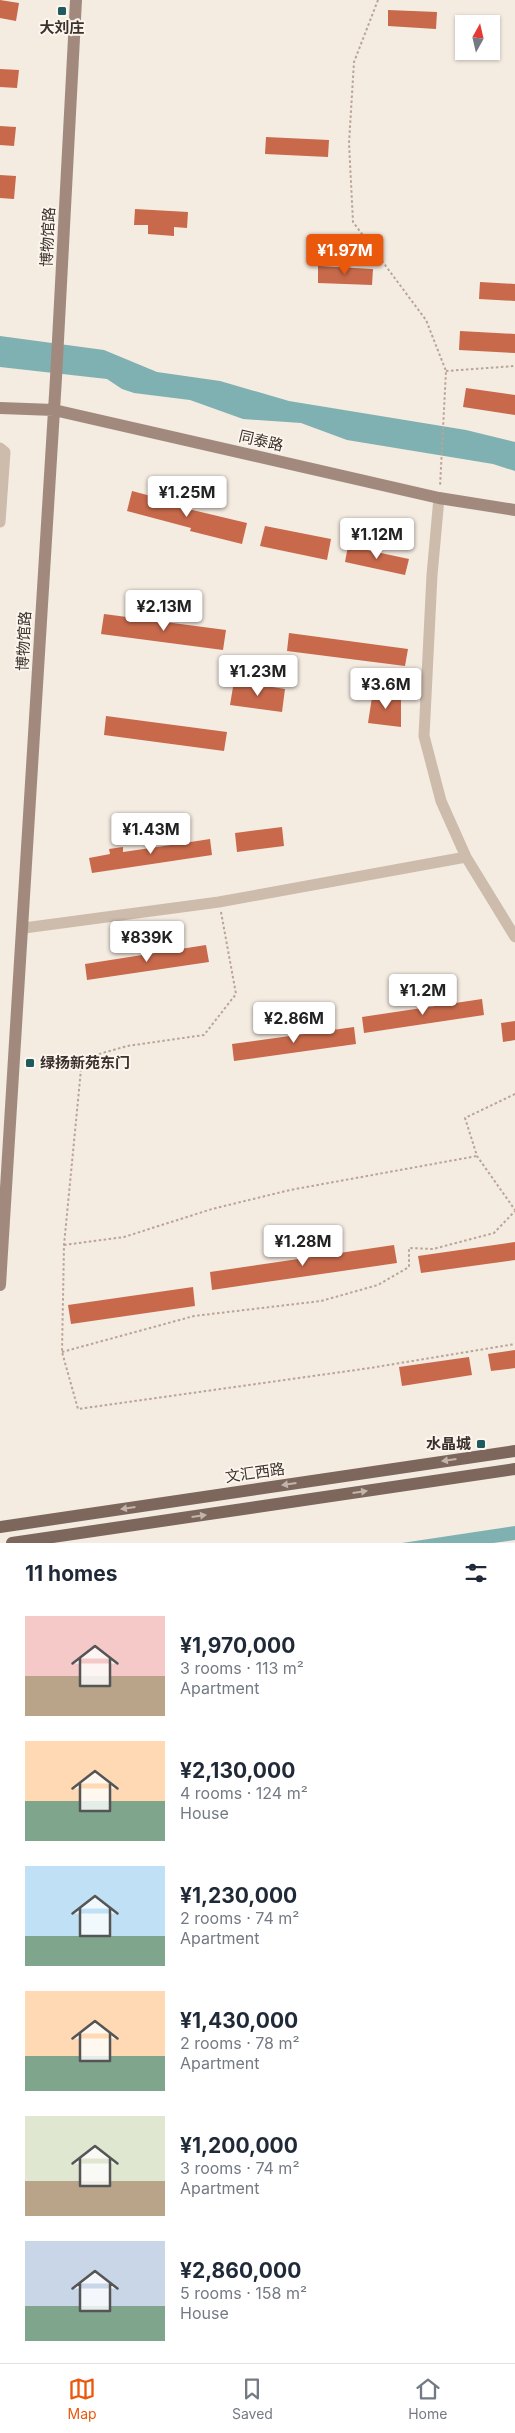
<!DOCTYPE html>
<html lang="en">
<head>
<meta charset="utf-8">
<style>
	:root { --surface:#fff; --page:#f6f6f7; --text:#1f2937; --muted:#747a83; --line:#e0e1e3; --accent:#ea580c }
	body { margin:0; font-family:Inter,"Noto Sans SC",sans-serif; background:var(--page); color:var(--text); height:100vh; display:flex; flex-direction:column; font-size:19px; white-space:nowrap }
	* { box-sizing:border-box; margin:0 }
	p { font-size:16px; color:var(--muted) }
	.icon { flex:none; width:28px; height:28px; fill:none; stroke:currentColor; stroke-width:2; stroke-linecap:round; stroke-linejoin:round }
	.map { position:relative; height:1543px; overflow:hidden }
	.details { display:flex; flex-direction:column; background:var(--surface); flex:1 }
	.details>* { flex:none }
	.needle { width:32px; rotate:8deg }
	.fabs { position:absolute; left:455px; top:15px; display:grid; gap:10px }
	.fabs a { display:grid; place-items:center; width:45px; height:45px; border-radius:0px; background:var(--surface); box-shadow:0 1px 4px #0004; font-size:25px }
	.price { position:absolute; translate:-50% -42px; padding:0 11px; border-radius:5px; background:#fff; color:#222; font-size:16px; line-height:32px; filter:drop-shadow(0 1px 2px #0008) }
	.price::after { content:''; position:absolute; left:50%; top:30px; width:15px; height:11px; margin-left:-8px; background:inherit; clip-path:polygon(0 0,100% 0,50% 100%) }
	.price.active { background:var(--accent); color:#fff }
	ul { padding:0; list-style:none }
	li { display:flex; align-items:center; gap:15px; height:125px; padding:0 25px }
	li span { display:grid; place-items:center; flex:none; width:140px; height:100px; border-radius:0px; color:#555 }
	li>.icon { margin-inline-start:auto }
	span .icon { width:60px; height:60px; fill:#fffc; stroke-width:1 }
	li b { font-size:21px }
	h2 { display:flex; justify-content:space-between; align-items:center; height:60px; padding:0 25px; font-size:21px }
	.tab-bar { display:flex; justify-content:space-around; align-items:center; height:70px; border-top:1px solid var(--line); background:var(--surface); font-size:14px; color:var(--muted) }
	.tab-bar a { display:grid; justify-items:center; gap:2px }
	.tab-bar .active { color:var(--accent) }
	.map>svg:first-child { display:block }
	.water { fill:#7fb0b2 }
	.building { fill:#c8694b }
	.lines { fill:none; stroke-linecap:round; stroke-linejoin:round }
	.path { stroke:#b9a596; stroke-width:2; stroke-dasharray:2.5 2.5; stroke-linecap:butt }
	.street { stroke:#cdbbac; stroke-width:11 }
	.secondary { stroke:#a18a7d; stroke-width:12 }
	.primary { stroke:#7d675c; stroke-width:12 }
	.oneway { fill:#c2b5ac }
	.poi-dot { fill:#1f5a5e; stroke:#fbf5ee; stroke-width:2 }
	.labels { text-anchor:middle; stroke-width:4; stroke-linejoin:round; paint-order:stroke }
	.poi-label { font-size:15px; font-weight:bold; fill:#3b302b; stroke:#fbf5ee }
	.street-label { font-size:15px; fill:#3b302b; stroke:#fbf5ee }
</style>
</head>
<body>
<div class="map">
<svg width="515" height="1543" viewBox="0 0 515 1543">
	<rect width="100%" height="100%" fill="#f4ebe1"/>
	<path class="water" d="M0,336L104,350L157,372L220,381L289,401L466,430L515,442V471L493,464L347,440L301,423L243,419L190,400L134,393L122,389L107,379L0,367Z
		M515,1526V1540L493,1543H402Z"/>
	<path class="building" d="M0,0L19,3L16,21L0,18Z
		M388,10L437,12L436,29L388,26Z
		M0,69L19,70L17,88L0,87Z
		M0,126L16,127L14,146L0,145Z
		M266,137L329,140L328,157L265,154Z
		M0,175L16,176L14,199L0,198Z
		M135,209L188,212L187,228L174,227V236L148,234V225H134Z
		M318,266L373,269L372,285L318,283Z
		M480,282L515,284V301L479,299Z
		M460,331L515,334V353L459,350Z
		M466,388L515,395V415L463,407Z
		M132,491L185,505L184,508L247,523L242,544L190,531L191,528L127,511Z
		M265,526L331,539L327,560L260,546Z
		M348,546L409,559L405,575L345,562Z
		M104,614L226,630L223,650L101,634Z
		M289,633L408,649L405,666L287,651Z
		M234,681L285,689L282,712L230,705Z
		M373,691L401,696V727L368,723Z
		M106,716L227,732L224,751L104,735Z
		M282,827L284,846L237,852L235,833Z
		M183,838L184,843L210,839L212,855L92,873L89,858L110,854L109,849L123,847V852L171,845L170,840Z
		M206,945L209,962L87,980L85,964Z
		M482,999L484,1015L364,1033L362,1017Z
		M515,1021V1040L503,1042L501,1023Z
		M354,1027L356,1044L234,1061L232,1044Z
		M515,1242V1260L421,1273L418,1256Z
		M394,1245L397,1263L212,1290L210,1272Z
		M193,1287L195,1306L71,1324L68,1305Z
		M515,1350V1368L491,1371L488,1354Z
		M469,1357L472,1375L402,1386L399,1367Z"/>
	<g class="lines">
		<path class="path" d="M378,0L354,62L349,143L353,222L426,320L446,371L440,487
			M446,371L515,366
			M221,912L236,994L204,1035L127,1046L82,1059L64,1245L62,1352L78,1409L370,1368L515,1344
			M515,1094L465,1118L477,1156L515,1210
			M64,1245L124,1237L212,1209L290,1190L477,1156
			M62,1352L194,1316L321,1301L378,1285L409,1267V1248L433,1249L494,1233L515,1211"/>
		<path class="street" d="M0,448L5,452L0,522
			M439,498L432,575L424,736L441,801L466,857L515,937
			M24,928L219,902L466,857"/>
		<path class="secondary" d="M0,408L54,410L439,498L515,510
			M0,1285L56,378L76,0"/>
		<path class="primary" d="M0,1527L515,1451
			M12,1543L515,1469"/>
	</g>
	<defs><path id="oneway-solid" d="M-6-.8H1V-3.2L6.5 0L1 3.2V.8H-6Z" transform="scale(1.25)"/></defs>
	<g class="oneway">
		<use href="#oneway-solid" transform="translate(449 1460) rotate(172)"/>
		<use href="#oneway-solid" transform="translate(289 1484) rotate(172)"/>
		<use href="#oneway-solid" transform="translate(360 1492) rotate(-8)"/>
		<use href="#oneway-solid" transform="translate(128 1508) rotate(172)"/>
		<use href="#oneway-solid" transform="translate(199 1516) rotate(-8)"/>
	</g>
	<g class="poi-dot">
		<rect x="57" y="6" width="10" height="10" rx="2.5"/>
		<rect x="25" y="1058" width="10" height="10" rx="2.5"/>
		<rect x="476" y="1439" width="10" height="10" rx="2.5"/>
	</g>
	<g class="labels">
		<g class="poi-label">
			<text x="62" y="33">大刘庄</text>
			<text x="40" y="1068" text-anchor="start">绿扬新苑东门</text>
			<text x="471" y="1449" text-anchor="end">水晶城</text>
		</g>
		<g class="street-label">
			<text transform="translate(48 237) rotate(-87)" y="5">博物馆路</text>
			<text transform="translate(261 441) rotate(13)" y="5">同泰路</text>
			<text transform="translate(24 641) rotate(-87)" y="5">博物馆路</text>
			<text transform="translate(255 1473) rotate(-8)" y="5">文汇西路</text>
		</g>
	</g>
</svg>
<div class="fabs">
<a><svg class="needle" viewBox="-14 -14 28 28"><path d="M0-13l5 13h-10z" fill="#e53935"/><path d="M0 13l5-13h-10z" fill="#747a83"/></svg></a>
</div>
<b class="price active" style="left:345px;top:276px">¥1.97M</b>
<b class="price" style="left:187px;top:518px">¥1.25M</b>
<b class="price" style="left:377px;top:560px">¥1.12M</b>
<b class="price" style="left:164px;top:632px">¥2.13M</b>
<b class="price" style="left:258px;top:697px">¥1.23M</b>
<b class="price" style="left:386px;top:710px">¥3.6M</b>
<b class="price" style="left:151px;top:855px">¥1.43M</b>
<b class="price" style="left:147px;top:963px">¥839K</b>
<b class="price" style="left:423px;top:1016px">¥1.2M</b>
<b class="price" style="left:294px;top:1044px">¥2.86M</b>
<b class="price" style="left:303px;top:1267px">¥1.28M</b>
</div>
<section class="details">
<h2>11 homes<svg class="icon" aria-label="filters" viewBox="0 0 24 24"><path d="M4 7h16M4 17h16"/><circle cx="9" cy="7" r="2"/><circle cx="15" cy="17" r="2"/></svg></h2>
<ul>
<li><span style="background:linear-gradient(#f6c9c9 60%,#b9a48a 0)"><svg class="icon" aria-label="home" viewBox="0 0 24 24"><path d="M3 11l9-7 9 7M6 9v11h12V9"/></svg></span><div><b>¥1,970,000</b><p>3 rooms · 113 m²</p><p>Apartment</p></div></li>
<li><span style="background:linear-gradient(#ffd9b3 60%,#7fa58c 0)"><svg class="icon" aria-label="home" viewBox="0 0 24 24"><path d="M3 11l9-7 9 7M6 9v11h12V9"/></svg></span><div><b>¥2,130,000</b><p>4 rooms · 124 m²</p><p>House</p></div></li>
<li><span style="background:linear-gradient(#bfe0f5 70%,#7fa58c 0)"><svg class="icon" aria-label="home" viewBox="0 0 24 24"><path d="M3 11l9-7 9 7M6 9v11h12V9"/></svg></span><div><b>¥1,230,000</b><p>2 rooms · 74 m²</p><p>Apartment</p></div></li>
<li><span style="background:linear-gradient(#ffd9b3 65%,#7fa58c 0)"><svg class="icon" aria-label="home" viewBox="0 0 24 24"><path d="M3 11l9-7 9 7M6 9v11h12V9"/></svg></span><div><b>¥1,430,000</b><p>2 rooms · 78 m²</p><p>Apartment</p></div></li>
<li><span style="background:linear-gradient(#dfe7d0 65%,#b9a48a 0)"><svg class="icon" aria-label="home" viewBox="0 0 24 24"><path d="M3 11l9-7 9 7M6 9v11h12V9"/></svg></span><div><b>¥1,200,000</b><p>3 rooms · 74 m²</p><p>Apartment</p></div></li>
<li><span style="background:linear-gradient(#c9d6e8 65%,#7fa58c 0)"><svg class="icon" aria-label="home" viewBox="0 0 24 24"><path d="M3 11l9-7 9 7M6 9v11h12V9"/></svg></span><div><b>¥2,860,000</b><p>5 rooms · 158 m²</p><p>House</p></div></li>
</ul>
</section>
<nav class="tab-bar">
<a class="active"><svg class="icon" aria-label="map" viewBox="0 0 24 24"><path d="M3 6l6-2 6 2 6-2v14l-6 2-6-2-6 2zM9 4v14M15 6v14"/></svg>Map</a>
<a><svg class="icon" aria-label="saved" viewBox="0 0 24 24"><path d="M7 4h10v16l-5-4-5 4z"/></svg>Saved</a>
<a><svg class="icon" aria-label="home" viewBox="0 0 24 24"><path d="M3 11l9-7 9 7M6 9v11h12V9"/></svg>Home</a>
</nav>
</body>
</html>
